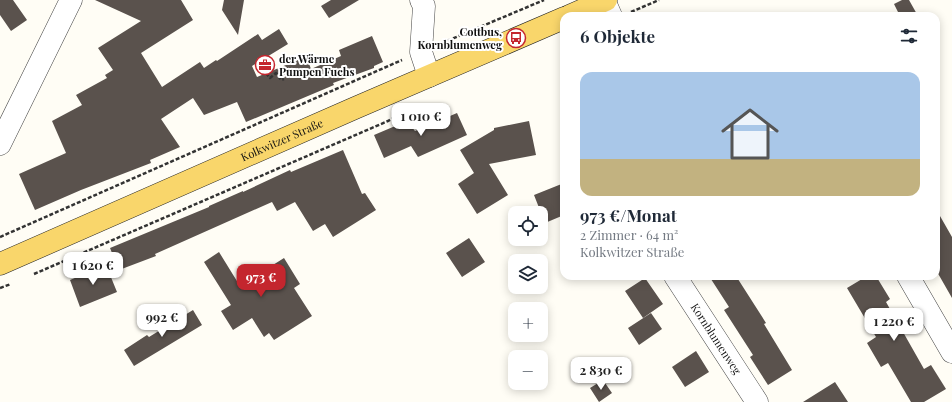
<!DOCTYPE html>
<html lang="de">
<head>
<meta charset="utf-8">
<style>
	:root { --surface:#fff; --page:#f6f6f7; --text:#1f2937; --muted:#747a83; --line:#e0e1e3; --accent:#c4262e }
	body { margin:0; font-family:"Playfair Display",serif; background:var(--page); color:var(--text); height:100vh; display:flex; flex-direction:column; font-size:15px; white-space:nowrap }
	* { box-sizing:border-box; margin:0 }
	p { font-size:13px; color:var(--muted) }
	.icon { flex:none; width:22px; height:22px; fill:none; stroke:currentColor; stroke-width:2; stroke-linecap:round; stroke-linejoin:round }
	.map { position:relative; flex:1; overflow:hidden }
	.details { position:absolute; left:560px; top:12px; width:380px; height:268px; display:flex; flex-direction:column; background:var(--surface); border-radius:12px; box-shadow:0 2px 10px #0003 }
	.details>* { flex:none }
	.buttons { position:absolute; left:508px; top:206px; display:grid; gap:8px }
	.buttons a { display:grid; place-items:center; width:40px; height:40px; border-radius:8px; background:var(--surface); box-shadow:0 2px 10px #0003; font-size:20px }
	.price { position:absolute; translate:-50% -34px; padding:0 9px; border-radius:8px; background:#fff; color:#222; font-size:13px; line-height:26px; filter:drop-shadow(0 1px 2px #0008) }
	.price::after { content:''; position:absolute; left:50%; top:24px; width:12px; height:9px; margin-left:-6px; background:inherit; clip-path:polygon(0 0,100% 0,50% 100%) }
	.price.on { background:var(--accent); color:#fff }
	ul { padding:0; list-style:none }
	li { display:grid; align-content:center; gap:8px; height:212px; padding:0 20px }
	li+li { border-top:1px solid var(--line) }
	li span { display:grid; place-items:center; height:124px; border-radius:12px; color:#555 }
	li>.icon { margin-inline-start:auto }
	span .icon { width:72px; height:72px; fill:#fffc; stroke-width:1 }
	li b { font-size:17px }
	h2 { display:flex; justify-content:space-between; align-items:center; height:48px; padding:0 20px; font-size:17px }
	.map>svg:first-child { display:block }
	.building { fill:#5a524d }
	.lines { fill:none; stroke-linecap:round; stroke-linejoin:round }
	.minor-casing { stroke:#444; stroke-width:23 }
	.major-casing { stroke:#222; stroke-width:23 }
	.path { stroke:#333; stroke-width:2.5; stroke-dasharray:4 2; stroke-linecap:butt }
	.minor { stroke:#fff; stroke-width:22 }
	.major { stroke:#f9d66b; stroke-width:22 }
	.labels { text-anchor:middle; stroke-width:4; stroke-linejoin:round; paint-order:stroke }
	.poi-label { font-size:11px; font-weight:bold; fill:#111; stroke:#fff; text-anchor:end }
	.street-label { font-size:11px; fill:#111; stroke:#fff }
</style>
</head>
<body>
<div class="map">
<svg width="952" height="402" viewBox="0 0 952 402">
	<rect width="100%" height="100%" fill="#fffdf5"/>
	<path class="building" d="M0,0H13L27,20L11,31L0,15Z
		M95,0H181L193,20L141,53L162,87L200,62L204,68L216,60L217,61L258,34L262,40L279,29L288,44L252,66L257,77L298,60L301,64L308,61L311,69L341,56L339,50L372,36L383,62L374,66V68L333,83L334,85L246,122L237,102L204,115L193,98L161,119L180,147L150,160L151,163L81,190L35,210L19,174L66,153L52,121L82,105L76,95L107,78L105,75L113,70L98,48L141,21Z
		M224,0H244L238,35L222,10Z
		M331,0H359L329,18L321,6Z
		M902,0H909L918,16H900L894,4Z
		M457,113L467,135L418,157L411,146L384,158L374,135L407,121L415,131Z
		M529,121L536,155L489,164L508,195L477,214L458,184L474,173L460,150L494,130V128Z
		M343,150L362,194L365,193L376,210L333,237L325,224L313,231L295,202L277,211L272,202L155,254L156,256L119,270L110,248L209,207V206L243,191V192L290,170L291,172Z
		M564,183V215L545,223L534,195Z
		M936,209L952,237V298L936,270Z
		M469,238L485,262L462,277L446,253Z
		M219,252L240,286L284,258L300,284L294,288L312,316L274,340L269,333L264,337L252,318L233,330L221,311L231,305L204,262Z
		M106,265L117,292L80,307L70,280Z
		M709,276H736L766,323L764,324L792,370L768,385L750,357L753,355L724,310L729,307Z
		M867,276H876L890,299L886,302L924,369L931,365L946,389L924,402H911L888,363L881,367L867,343L876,337L847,288Z
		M645,278L663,304L643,318L625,291Z
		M193,310L202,325L134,366L124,350L147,335L149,337Z
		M651,313L662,329L639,345L628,328Z
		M696,351L709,372L685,387L672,367Z
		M603,380L612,393L599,402L590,388Z
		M835,382L848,402H803Z"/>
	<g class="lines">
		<g class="minor-casing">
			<g id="minor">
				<path d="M421,0L424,6L421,52L429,76"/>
				<path d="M604,0L611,16"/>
				<path d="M0,144L71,0"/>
				<path id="s1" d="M675,276L757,402"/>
				<path d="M908,276L952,352"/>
			</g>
		</g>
		<g class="major-casing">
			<g id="major">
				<path d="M569,16L606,0"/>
				<path id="s2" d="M0,264L355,108L564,18"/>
			</g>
		</g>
		<path class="path" d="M631,12L659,0
			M442,43L544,0
			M266,73L270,78L276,73L281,80L284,79
			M0,237L402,60
			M34,274L388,121L415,106
			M0,288L11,284"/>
		<use href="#minor" class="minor"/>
		<use href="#major" class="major"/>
	</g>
	<defs>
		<g id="bus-ring" transform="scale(1)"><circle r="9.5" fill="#fff" stroke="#c4262e" stroke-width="1.5"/><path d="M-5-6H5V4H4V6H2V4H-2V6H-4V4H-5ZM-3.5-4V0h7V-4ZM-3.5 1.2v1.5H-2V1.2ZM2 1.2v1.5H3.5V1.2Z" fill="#c4262e"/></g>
		<g id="office-ring" transform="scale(1)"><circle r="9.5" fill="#fff" stroke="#c4262e" stroke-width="1.5"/><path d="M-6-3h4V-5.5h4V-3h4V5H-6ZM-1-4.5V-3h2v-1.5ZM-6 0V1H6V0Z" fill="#c4262e"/></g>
	</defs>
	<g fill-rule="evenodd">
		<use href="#bus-ring" x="516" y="38"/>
		<use href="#office-ring" x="265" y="65"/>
	</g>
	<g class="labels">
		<g class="poi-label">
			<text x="502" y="36">Cottbus,<tspan x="502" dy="13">Kornblumenweg</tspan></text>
			<text x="279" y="63" text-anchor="start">der Wärme<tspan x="279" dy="13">Pumpen Fuchs</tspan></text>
		</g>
		<g class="street-label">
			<text dy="4" stroke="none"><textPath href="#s2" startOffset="308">Kolkwitzer Straße</textPath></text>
			<text dy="4" stroke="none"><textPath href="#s1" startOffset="75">Kornblumenweg</textPath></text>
		</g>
	</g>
</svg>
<div class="buttons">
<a><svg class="icon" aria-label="locate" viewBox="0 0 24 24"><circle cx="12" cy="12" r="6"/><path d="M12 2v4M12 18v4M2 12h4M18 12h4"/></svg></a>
<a><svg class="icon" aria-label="layers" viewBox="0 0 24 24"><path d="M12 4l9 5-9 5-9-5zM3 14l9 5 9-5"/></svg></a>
<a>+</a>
<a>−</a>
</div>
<b class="price" style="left:421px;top:137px">1 010 €</b>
<b class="price" style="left:93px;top:286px">1 620 €</b>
<b class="price on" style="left:261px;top:298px">973 €</b>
<b class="price" style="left:162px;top:338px">992 €</b>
<b class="price" style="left:894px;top:342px">1 220 €</b>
<b class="price" style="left:601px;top:391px">2 830 €</b>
<section class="details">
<h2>6 Objekte<svg class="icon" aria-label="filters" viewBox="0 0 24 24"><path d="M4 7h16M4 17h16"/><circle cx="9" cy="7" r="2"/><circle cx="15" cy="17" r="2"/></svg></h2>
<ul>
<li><span style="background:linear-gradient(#a9c7e8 70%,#c2b280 0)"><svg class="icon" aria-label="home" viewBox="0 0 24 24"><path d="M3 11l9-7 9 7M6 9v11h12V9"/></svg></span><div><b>973 €/Monat</b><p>2 Zimmer · 64 m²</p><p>Kolkwitzer Straße</p></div></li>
</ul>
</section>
</div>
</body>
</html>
